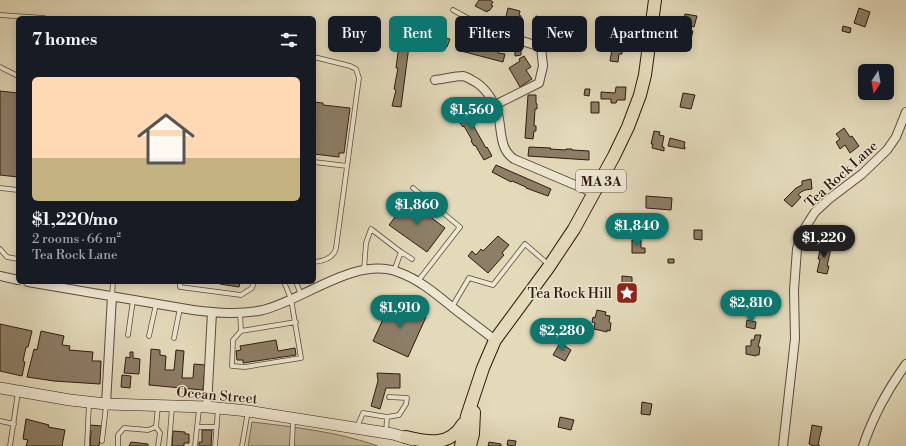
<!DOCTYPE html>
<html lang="en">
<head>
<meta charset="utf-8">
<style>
	:root { --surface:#171b24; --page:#20242c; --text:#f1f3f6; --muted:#9ea1a6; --accent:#0f766e }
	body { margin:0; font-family:"Libre Bodoni",serif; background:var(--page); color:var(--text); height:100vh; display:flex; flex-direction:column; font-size:15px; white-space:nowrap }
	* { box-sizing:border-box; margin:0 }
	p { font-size:13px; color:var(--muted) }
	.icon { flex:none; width:22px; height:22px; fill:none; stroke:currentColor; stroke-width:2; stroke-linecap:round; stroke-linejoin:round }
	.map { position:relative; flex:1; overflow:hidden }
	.sheet { position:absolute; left:16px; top:16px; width:300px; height:268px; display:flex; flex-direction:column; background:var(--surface); border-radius:6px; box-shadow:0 2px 10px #0003 }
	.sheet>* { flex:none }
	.hud { position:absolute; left:328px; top:16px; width:380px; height:36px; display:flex; gap:8px }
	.needle { width:26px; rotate:191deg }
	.controls { position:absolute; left:858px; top:64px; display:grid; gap:8px }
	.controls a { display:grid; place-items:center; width:36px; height:36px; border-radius:6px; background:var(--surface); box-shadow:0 2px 10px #0003; font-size:20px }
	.price { position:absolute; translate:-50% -34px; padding:0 9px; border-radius:14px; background:var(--accent); color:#fff; font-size:13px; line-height:26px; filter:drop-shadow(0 1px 2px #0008) }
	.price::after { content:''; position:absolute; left:50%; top:24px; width:12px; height:9px; margin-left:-6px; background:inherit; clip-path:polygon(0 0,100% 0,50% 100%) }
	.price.current { background:#222; color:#fff }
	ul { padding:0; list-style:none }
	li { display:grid; align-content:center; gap:8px; height:212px; padding:0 16px }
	li span { display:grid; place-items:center; height:124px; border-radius:6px; color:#555 }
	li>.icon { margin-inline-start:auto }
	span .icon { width:72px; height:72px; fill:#fffc; stroke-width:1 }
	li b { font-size:17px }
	h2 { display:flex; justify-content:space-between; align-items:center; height:48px; padding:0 16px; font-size:17px }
	.pill { padding:0 14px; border-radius:6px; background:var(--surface); box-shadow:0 2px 10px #0003; font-size:14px; line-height:36px }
	.pill.current { background:var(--accent); color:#fff }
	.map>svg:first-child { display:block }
	.green { fill:#c4b99d; stroke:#7a6a56 }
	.building { fill:#8d7e68; stroke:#2f1a0f }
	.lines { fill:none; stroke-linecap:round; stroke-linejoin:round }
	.lane-casing { stroke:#5c4a3a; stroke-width:5.5 }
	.street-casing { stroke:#5c4a3a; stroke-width:10 }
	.secondary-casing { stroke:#2f1a0f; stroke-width:12 }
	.primary-casing { stroke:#2f1a0f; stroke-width:14 }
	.lane { stroke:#ede7d2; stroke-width:4 }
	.street { stroke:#ede7d2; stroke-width:8 }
	.secondary { stroke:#ede7d2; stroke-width:11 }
	.primary { stroke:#e3daba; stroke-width:12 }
	.labels { text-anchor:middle; stroke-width:3; stroke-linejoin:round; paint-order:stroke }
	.shield { fill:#ede7d2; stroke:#68584a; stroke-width:1 }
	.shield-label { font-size:13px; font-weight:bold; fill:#2f1a0f }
	.street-label { font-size:14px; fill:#2f1a0f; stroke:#ede7d2 }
	.poi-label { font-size:14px; fill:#2f1a0f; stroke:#ede7d2; text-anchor:end }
</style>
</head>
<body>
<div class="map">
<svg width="906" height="446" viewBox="0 0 906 446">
	<rect width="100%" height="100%" fill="#e3daba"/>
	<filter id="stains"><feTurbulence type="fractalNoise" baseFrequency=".005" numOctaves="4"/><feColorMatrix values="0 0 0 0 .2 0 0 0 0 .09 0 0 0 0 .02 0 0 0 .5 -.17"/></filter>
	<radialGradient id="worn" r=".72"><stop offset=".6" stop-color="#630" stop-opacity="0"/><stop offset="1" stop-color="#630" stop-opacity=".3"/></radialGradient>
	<path class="green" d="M252,422C295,427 338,432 378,446H248Z"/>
	<path class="building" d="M479,0H490L493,2L491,5L493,6L489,11L488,10L487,12L475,6Z
		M508,8L520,11L519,15L521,16L520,22L518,21L517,23L505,20Z
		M859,8L870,12L865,27L854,23Z
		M685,14L697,16L694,27L691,26L690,30L693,31L691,39L682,37L684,30H686L687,26L683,25Z
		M536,16L548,19L547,23L550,24L548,30L546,29L545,31L533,28Z
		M843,26L851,28L850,33L842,31Z
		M411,28L424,31V32L438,36V35L444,36V38L450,39L447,47L408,36Z
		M573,32L575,35L570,38L568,35Z
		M608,37L625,39L624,51H622V54H619L618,62L610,61L612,49L606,48Z
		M463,43L477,45L476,46L493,51V49L499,51L498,53L505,54L503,62L461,51Z
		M399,45L409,46L401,107L392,106L396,90L394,89L398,68H396Z
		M521,51V55L515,56V52Z
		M524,56L531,67L526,70L532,79L520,87L509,68L520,61L519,59Z
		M616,87H626L625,100H617L616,103H611V99H601V92L615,93Z
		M585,89H590L589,96L584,95Z
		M0,91L18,93V177L0,175Z
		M683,93L695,95L691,109L680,107Z
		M528,95H536V103L537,104V109H535L534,126H536V131H534L533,139L525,138Z
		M314,102L323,103V105L350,108L344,153H339V157L314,154Z
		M462,102L466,110L465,111L486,148L487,147L492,156L484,160L475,145L474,146L471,141L472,140L464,126L463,127L460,123L462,122L453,107Z
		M591,102H599V113H591Z
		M844,128L850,137L852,136L859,146L850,153L845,145L840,149L836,142L840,139L836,134Z
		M654,131L660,132L659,135L664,136L662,147H664V151L652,148L653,144H651Z
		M670,138L685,142L684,147H685V149L668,146Z
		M529,147L551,148L550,149L566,150V149H572V150L589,151V160L528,156Z
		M496,165L551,189L548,196L526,188V187L512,181L511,182L492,172Z
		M811,179L812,189L805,190L801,192L798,195L801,197L792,207L784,200L796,188L802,185V181Z
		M646,196L672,198L671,210L646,208Z
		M408,200L430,215L429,216L445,228L427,252L389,225Z
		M694,230H702V240L694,239Z
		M498,236L509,245L502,253L504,255L488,273L468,256L472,251L476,255L481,249L483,251Z
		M632,240H641V248H645V253H632Z
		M827,242L832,244L827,266H829L827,274L817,272L820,259H818L821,246L826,247Z
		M668,259H674V263H668Z
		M622,276L632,277V288H629V298H618L619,284H622Z
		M220,282H240L239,287L220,284Z
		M391,302L426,317L408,357L373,341Z
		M597,310L606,312L605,315L610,316L609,322L611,323L610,331L607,330V332L594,329L595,323L592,322L593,317L595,318Z
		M747,320L756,322L755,329L746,327Z
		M0,324L32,331L28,347H26L23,361L25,362L22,376L0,371Z
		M41,331L64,336L62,345L70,346L69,350L93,352L92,361H101L100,384L54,381L27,377L34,349L37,350Z
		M755,335H761L758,347H760L759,355H756V356L746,354V346H751V340H754Z
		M276,340L278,351L295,348L296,355L243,363V360H237L236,351L241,350L240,346Z
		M560,343L571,350L565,361L553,355Z
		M151,349L160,350V355L166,356L165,370H174L176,350L184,351L182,378H193L194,364L205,365L203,390L149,385Z
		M130,352H133V358L140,359L139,374L124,373L126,357L130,358Z
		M377,373L400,374V388H386L380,409L371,406L378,381Z
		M122,375L131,376L130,388L121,387Z
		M642,402L652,404L650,415L641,414Z
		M560,417L574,420L571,430L558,427Z
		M26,419L49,425L48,427L65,430L62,446H26L28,440L23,439Z
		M89,425L102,426L99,446H90L91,431H89Z
		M812,425L822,427L818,445L820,446H812V445L809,444Z
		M202,430H212L211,446H199V442H202Z
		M173,431L185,432V434H189V443H184V446H172Z
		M508,440L516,441L515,446L507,445Z
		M131,442L148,444V446H129Z
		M489,442L501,444V446H488Z"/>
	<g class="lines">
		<g class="lane-casing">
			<path id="lane" d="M453,10L484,27
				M0,15L44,18
				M314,57L350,66L356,69L359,78L336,248C334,258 324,261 314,262
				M0,67L18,76
				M314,162L347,166
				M0,188L18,190
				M413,188L460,227L418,281
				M0,249L7,257L18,259
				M401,252L412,259
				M364,270L366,243L371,229L401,252L394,271
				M180,282V287L241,295L252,288L254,282
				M296,282L301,295
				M112,296L113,282
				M452,307L469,278L493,285L525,244L548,264
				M240,313L241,331L233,340L232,366L245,367L301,358L291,299L284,282
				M241,331L296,322
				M128,335L133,300
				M149,336L156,304
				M174,338L180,308
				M158,406L156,427L160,433L158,446
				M387,417L399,415L406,404L407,398L389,397
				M0,421L14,424
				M197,427H217
				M357,427L363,413L387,417L386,433
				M102,441L106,406
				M10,446L18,392
				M87,446L89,403
				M118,446V435L124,428L148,430L156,427
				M169,446L172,407
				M195,446L199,409
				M215,446L218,409
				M242,446L248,411
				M292,446L293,419"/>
		</g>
		<g class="street-casing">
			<path id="street" d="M484,27L491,31L541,47L543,66L539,83L495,105
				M435,80C444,79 455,76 463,76C468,77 473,81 477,83C487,90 495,103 498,114C502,130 499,149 514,159L594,193
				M0,276L18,280
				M28,282L193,310C217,313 240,315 263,310C304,300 355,256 398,272C418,279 435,293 452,307C466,318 481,329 495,340
				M106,404L112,296
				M207,407L212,312
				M783,446L795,339L794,290L797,249L801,234L815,212L829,199L862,174L887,150L896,137L906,112
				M863,446C873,416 888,389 906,364"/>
		</g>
		<g class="secondary-casing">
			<path id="secondary" d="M0,388L70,400L106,404L207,407L248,411L393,434L413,440"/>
		</g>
		<g class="primary-casing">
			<path id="primary" d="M406,437C429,443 450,446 463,424
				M461,446L467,416L483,368L495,340L548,268L574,229L614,156L628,127L640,95L645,75L655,0
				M470,446L473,434L474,412"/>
		</g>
		<use href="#lane" class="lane"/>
		<use href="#street" class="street"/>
		<use href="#secondary" class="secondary"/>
		<use href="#primary" class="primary"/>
	</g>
	<defs>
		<g id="sight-square" transform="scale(1.15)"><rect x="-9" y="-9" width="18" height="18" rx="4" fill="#8f2418" stroke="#ede7d2"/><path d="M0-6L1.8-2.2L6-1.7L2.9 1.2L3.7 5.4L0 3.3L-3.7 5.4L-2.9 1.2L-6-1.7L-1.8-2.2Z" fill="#fff"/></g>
	</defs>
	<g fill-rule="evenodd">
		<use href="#sight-square" x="627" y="293"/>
	</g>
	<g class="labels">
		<rect class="shield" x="576" y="170" width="50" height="22" rx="3"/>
		<g class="shield-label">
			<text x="601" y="186">MA 3A</text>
		</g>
		<g class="street-label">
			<text transform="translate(841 174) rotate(-42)" y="5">Tea Rock Lane</text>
			<text transform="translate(217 395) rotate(5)" y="5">Ocean Street</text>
		</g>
		<g class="poi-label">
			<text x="612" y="298">Tea Rock Hill</text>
		</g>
	</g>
	<rect width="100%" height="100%" filter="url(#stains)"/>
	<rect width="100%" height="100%" fill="url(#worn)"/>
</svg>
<div class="controls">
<a><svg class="needle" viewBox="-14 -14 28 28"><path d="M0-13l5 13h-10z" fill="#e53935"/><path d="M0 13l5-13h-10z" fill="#9ea1a6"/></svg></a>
</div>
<b class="price" style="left:472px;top:131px">$1,560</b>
<b class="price" style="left:417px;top:226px">$1,860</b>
<b class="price" style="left:637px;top:247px">$1,840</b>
<b class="price current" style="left:824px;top:259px">$1,220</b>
<b class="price" style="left:751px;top:324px">$2,810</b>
<b class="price" style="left:400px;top:329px">$1,910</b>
<b class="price" style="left:562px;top:352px">$2,280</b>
<div class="hud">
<a class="pill">Buy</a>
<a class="pill current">Rent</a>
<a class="pill">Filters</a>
<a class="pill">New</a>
<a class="pill">Apartment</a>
</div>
<section class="sheet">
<h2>7 homes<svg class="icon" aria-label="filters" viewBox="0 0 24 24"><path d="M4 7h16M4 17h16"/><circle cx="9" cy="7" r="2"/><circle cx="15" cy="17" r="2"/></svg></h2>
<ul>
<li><span style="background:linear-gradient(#ffd9b3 65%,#c2b280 0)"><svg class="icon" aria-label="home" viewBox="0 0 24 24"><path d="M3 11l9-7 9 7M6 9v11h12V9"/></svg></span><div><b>$1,220/mo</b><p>2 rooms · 66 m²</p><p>Tea Rock Lane</p></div></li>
</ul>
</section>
</div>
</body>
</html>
